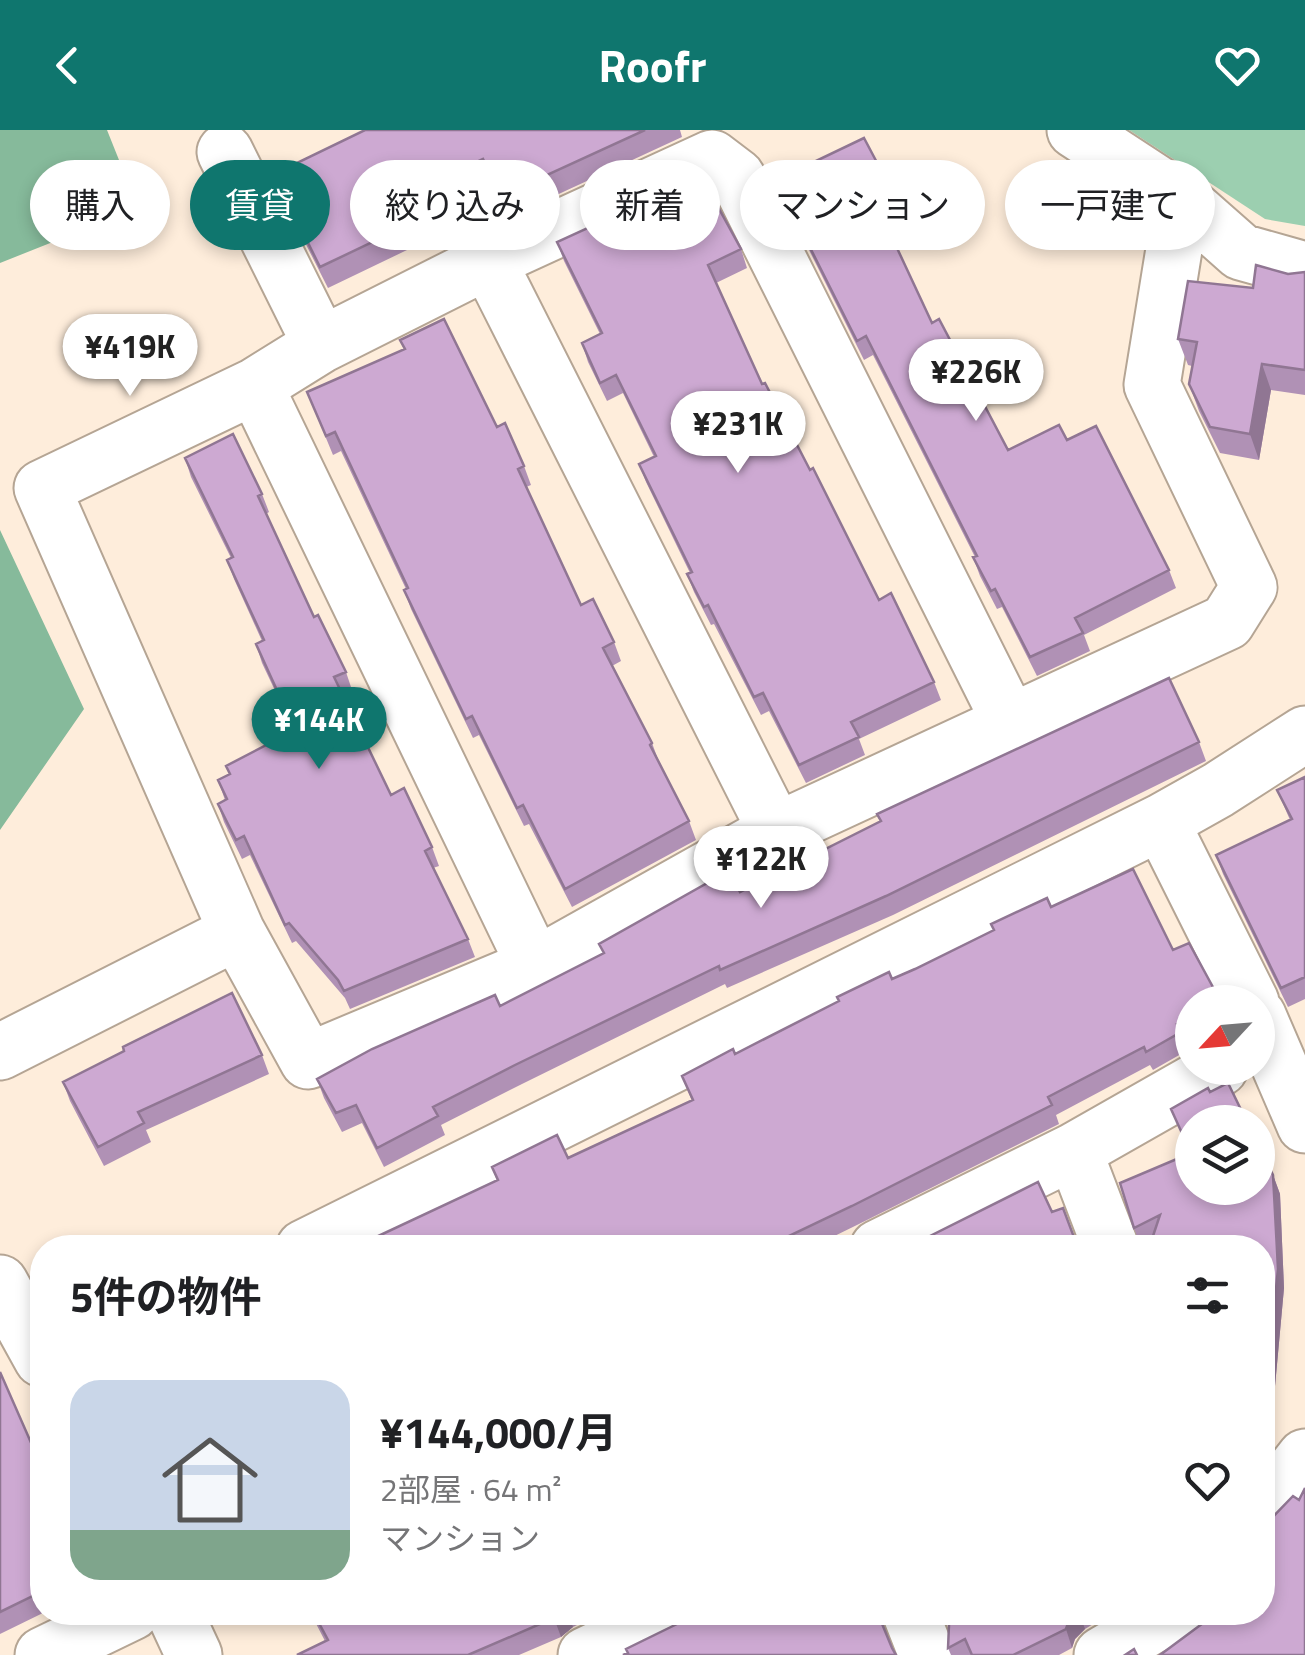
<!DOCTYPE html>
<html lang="ja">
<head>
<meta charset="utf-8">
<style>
	:root { --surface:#fff; --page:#f2f2f2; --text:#202124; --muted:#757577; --line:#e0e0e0; --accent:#0f766e }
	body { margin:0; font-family:"Titillium Web","Noto Sans JP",sans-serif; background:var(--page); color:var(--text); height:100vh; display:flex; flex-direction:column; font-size:38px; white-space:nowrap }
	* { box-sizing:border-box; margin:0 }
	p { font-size:32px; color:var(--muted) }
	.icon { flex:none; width:55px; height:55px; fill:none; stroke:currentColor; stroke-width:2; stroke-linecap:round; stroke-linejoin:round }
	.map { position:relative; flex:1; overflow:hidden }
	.drawer { position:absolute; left:30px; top:1105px; width:1245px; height:390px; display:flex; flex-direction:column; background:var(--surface); border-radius:40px; box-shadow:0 5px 15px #0003 }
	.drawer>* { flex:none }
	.top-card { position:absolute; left:30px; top:30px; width:1245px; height:90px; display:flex; gap:20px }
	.needle { width:65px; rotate:244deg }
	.tools { position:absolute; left:1175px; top:855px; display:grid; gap:20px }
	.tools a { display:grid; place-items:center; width:100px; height:100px; border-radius:50%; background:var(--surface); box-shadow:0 5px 15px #0003; font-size:50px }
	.price { position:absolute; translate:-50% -85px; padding:0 22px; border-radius:35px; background:#fff; color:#222; font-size:32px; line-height:65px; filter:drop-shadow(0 2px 5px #0008) }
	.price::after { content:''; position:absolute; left:50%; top:60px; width:30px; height:22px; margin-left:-15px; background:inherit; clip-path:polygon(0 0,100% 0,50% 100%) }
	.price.on { background:var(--accent); color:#fff }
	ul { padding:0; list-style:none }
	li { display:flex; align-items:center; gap:30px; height:250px; padding:0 40px }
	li+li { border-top:2px solid var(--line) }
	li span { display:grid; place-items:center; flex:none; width:280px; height:200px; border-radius:30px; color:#555 }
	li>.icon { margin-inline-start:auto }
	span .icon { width:120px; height:120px; fill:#fffc; stroke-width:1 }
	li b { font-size:42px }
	h2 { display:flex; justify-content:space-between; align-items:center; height:120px; padding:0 40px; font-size:42px }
	.pill { padding:0 35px; border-radius:45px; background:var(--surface); box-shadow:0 5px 15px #0003; font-size:35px; line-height:90px }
	.pill.on { background:var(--accent); color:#fff }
	header { display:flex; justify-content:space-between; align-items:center; height:130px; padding:0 40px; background:var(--accent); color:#fff; font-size:45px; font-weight:700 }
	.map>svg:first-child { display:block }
	.green { fill:#9ccfb0 }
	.forest { fill:#86ba9b }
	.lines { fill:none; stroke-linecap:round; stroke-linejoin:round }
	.minor-casing { stroke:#b5a594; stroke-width:59 }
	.minor { stroke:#fff; stroke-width:55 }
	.wall { fill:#b091b5 }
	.shaded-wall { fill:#907693 }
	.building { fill:#cda9d2; stroke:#907693; stroke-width:2.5 }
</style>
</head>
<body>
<header><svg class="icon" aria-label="back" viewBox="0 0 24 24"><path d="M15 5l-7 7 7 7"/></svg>Roofr<svg class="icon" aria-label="heart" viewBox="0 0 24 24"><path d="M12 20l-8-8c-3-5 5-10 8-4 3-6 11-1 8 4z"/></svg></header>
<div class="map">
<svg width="1305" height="1525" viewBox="0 0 1305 1525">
	<rect width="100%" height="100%" fill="#feeddb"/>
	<path class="green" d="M1129,0H1305V96L1265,89Z"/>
	<path class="forest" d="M0,0H107L127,50L103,92L0,133Z
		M0,400L84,579L0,700Z"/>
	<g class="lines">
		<g class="minor-casing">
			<path id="minor" d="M1075,0L1182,70L1241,122L1305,140
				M225,22L321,215
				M488,131L776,701
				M255,256L535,836
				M1011,594L737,47L712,28L488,131L321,215L255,256L42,358L237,802L308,931L535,836L776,701L1227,492L1249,457L1152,255L1182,70
				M1161,692L1251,872
				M1258,886L1305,995
				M0,922L237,802
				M1074,1021L1111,1118
				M304,1118L1161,692L1218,660L1305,604
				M878,1118L1074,1021L1220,938
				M0,1153L42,1229
				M1262,1382L1305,1327
				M174,1482L194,1525
				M910,1482L927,1525
				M43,1525L132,1482
				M586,1525L677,1482
				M1102,1525L1175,1482"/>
		</g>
		<use href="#minor" class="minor"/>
	</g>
	<path class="wall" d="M365,0H680L682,7L509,87L491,50L423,82L432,108L328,158L281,65L274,44Z
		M776,50L901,78L908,97L891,106L932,193L1008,320L1067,310L1169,440L1176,458L1084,505L1090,521L1037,546L1002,477L997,479L980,446L973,427H975L873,225L864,230L783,68Z
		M557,112L741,119L747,138L716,153L762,254L879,470L934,552L941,570L859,609L865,625L806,653L769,581L761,585L714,494L711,495L694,462L687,444L690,443L646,352L639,334L654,327L623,263L607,271L588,232L582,213L600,204L564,131Z
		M1305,142V265L1271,260L1259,330L1220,323L1199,281L1189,254L1192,236L1188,235L1178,209L1253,158L1288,144Z
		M400,210L497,297L524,336L531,355L526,357L581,475L614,512L621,531L612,536L652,613L659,632L689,691L696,710L572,777L529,694L524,696L479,605L473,608L411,479L404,460L406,459L341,321L333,325L307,262L404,220Z
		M185,328L262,364L269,382L266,384L314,487L346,542L352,560L343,565L391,665L432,717L439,736L433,738L468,809L475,827L350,879L345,868L296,811L292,813L250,725L242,729L224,692L218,674L225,670L218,650L229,644L226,636L294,601L262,533L256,514L262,511L234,449L227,430L231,428L191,347Z
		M1199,612L1206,631L893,785L727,858L725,854L522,954L441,995L445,1005L384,1037L362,993L342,1002L324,968L317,949L500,876L603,823L599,814L722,755L740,762L880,692L877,684Z
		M1305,647V869L1288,877L1223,744L1216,725L1290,690L1277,660Z
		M1051,777L1192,872V909L1185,912L1188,920L1153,940L1150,935L1056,985L1059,994L859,1094L810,1118H363L497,1051L492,1037L568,1028L692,971L682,946L735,924L892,849Z
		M262,925L269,944L146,1000L151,1012L104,1036L70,971L63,952Z
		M1171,979L1273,1045L1280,1064L1284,1158L1275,1256L1151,1112L1141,1117L1134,1098L1190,1023Z
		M0,1242L36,1324L42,1321V1482H45L0,1504Z
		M310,1482H603L573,1497L561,1507L519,1525H297L325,1511Z
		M942,1482H1113L1085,1499L1075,1509L1072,1518L1059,1525H951L948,1518L949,1498Z"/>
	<path class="shaded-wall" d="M1262,234L1271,260L1259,330L1250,304Z
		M1273,1045L1280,1064L1284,1158L1275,1256L1262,1292V1254Z
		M560,1482H567L573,1497L561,1507L554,1488Z
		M1076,1482H1079L1085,1499L1075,1509L1072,1518L1066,1499L1069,1490Z"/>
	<path class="building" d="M365,0H645L501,66L483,29L414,62L425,87L320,137L274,44Z
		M864,8L901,78L883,88L932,193L939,189L1008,320L1059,295L1067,310L1096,296L1169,440L1075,488L1083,503L1030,527L995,459L991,461L973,427L977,426L866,206L857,211L776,50Z
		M701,46L741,119L708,135L762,254L765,253L810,340L813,338L879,470L891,463L934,552L851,592L859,607L799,635L763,563L754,567L708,475L704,477L687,444L692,442L639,334L656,326L616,245L600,253L582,213L602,203L557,112Z
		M1256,135L1288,144L1305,142V240L1262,234L1250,304L1210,297L1189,254L1197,212L1178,209L1188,151L1253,158Z
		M444,189L497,297L505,293L524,336L518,339L581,475L593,469L614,512L603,518L652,613L650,615L689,691L565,759L523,675L517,678L472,586L466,589L404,460L408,458L335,302L326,306L307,262L405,219L400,210Z
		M233,304L262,364L258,366L314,487L318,485L346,542L334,547L391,665L404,658L432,717L425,721L468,809L344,861L338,850L289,793L285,795L244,706L236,710L218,674L227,669L218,650L230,644L226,636L295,600L256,514L264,510L227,430L233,427L185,328Z
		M1169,548L1199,612L886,766L720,840L719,836L515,935L433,977L438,986L377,1018L356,975L336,983L317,949L372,919L495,865L500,876L604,823L599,814L718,747L722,755L733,749L740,762L881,691L877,684Z
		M1305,647V847L1281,858L1216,725L1292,689L1277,660Z
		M1133,739L1173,820L1189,813L1221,872H1192V887L1177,894L1181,902L1146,922L1144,917L1048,967L1052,975L852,1076L764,1118H363L375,1111L374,1108L498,1050L492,1037L557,1005L568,1028L693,970L682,946L733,919L735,924L839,871L837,867L889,842L892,849L915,839L994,800L991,794L1047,768L1051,777Z
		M232,863L262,925L138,982L144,993L98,1017L63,952L124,921L123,917Z
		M1228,953L1247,992H1192V1058H1258V1013L1273,1045L1278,1139L1268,1237L1262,1254V1118H1149L1160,1085L1134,1098L1120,1053L1191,1023L1171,979L1208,958L1210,962Z
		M1038,1052L1052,1082L1063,1078L1075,1110L1080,1118H906Z
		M0,1242L36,1324L42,1321V1465L41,1462L0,1482Z
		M1305,1358V1525H1160L1218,1482H1262V1392H1268L1293,1366L1299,1370Z
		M313,1482H560L554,1488L468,1525H297L328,1510Z
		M694,1482H862L865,1491L878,1484L892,1518L896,1525H623L628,1523L626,1519L683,1491Z
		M944,1482H1076L1069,1490L1066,1499L1013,1525H972L965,1509L948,1518L949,1495Z
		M1134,1519L1137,1525H1125Z"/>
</svg>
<div class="tools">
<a><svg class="needle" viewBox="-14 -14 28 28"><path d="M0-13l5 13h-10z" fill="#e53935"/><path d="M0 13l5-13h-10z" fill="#757577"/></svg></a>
<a><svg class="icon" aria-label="layers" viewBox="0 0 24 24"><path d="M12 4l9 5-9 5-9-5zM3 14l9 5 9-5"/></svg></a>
</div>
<b class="price" style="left:130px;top:269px">¥419K</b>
<b class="price" style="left:976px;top:294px">¥226K</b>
<b class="price" style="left:738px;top:346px">¥231K</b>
<b class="price on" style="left:319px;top:642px">¥144K</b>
<b class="price" style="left:761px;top:781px">¥122K</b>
<div class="top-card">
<a class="pill">購入</a>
<a class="pill on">賃貸</a>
<a class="pill">絞り込み</a>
<a class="pill">新着</a>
<a class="pill">マンション</a>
<a class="pill">一戸建て</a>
</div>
<section class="drawer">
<h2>5件の物件<svg class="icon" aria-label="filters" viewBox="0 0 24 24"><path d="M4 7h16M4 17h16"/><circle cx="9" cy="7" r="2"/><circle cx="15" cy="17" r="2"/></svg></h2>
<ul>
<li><span style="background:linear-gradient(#c9d6e8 75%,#7fa58c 0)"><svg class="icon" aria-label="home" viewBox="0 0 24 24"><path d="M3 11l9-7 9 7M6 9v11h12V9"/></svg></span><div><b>¥144,000/月</b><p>2部屋 · 64 m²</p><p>マンション</p></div><svg class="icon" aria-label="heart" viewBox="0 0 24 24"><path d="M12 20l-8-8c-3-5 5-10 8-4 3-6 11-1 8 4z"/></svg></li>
</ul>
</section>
</div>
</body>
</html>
